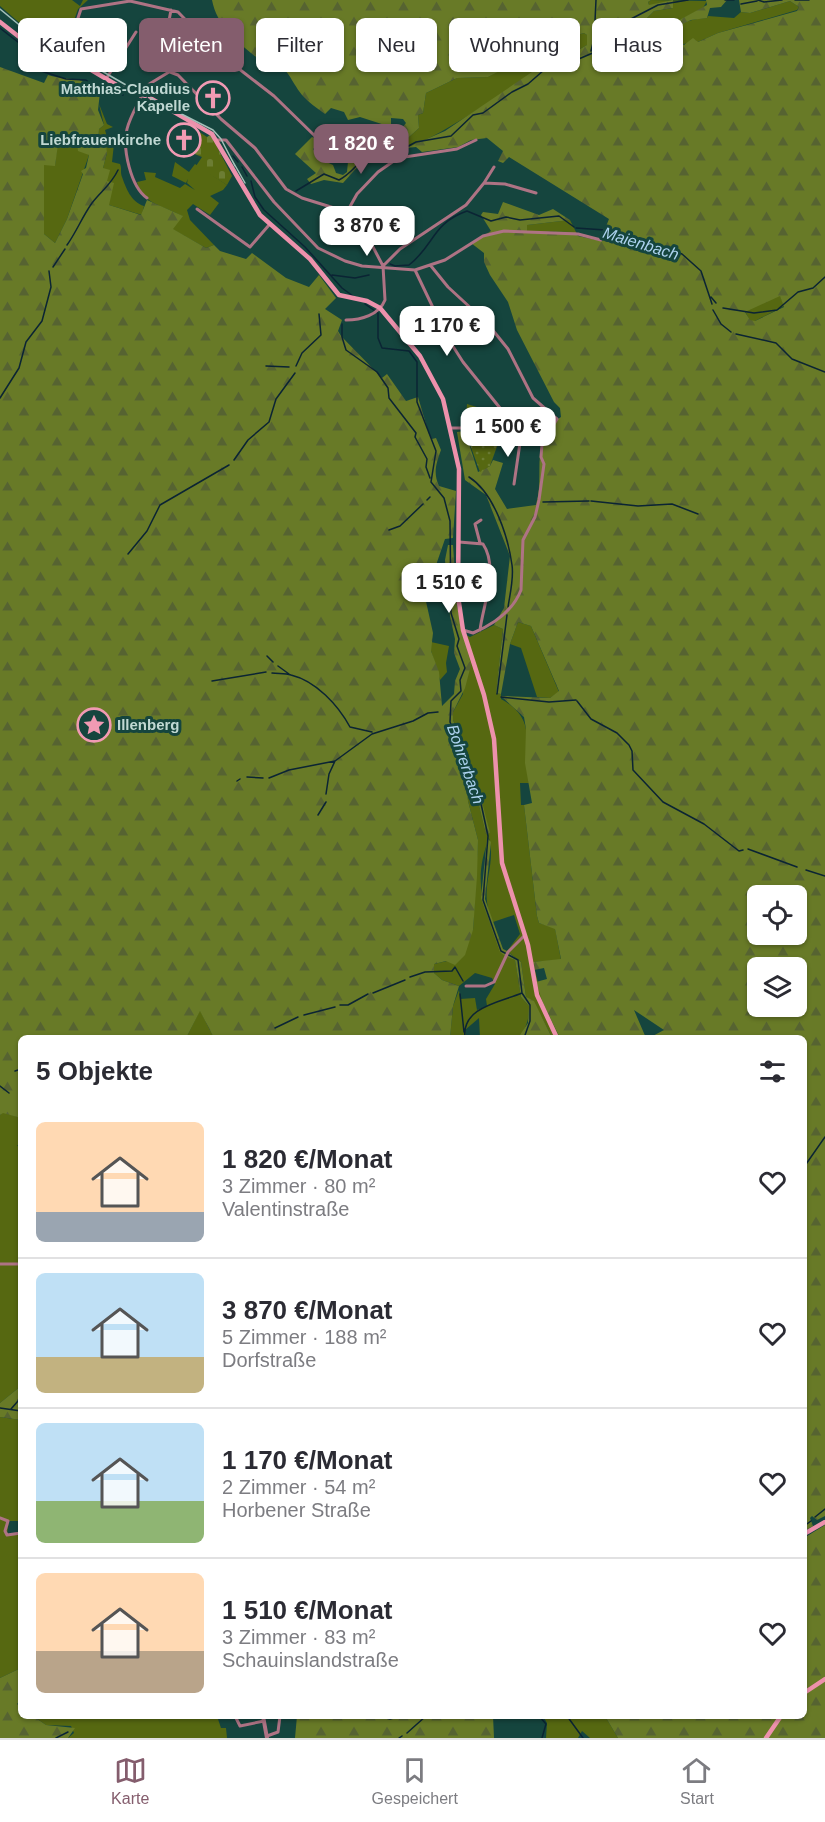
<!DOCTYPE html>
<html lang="de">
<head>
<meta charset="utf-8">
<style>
	:root { --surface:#fff; --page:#f2f2f3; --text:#2b2b33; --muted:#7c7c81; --line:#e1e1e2; --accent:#845d6d }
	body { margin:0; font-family:Helvetica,sans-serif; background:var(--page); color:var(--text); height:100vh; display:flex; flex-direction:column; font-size:22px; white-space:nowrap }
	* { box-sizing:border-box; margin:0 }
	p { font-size:20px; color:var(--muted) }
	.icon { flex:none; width:33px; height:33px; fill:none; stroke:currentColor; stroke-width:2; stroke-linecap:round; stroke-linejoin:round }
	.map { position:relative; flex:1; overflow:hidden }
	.sheet { position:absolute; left:18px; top:1035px; width:789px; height:684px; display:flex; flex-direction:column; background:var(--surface); border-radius:9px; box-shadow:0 2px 4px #0004 }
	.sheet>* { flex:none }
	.banner { position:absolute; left:18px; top:18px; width:789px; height:54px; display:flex; gap:12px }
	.controls { position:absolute; left:747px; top:885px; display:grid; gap:12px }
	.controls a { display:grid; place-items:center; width:60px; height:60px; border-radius:9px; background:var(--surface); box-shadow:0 2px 4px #0004; font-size:30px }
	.price { position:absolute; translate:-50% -51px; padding:0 14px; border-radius:12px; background:#fff; color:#222; font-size:20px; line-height:39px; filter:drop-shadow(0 2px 3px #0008) }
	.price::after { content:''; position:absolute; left:50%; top:36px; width:18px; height:14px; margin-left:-9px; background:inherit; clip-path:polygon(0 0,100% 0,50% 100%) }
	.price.active { background:var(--accent); color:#fff }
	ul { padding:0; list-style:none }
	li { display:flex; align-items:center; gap:18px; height:150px; padding:0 18px }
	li+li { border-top:2px solid var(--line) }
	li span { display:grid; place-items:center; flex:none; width:168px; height:120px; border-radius:9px; color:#555 }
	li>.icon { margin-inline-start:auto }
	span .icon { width:72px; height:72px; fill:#fffc; stroke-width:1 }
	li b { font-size:26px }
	h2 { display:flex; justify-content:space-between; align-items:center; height:72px; padding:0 18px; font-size:26px }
	.pill { padding:0 21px; border-radius:9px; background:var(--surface); box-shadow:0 2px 4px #0004; font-size:21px; line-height:54px }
	.pill.active { background:var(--accent); color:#fff }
	.dock { display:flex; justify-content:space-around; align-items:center; height:84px; border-top:2px solid var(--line); background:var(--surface); font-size:16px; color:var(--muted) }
	.dock a { display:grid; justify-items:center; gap:3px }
	.dock .active { color:var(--accent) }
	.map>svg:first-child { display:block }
	.green { fill:#566811 }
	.forest { fill:url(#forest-firs); fill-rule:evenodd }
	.cemetery { fill:url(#cemetery-stones) }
	.park { fill:url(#park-dots) }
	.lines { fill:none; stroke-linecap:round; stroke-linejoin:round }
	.stream { stroke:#0b2434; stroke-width:1.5 }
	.minor { stroke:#ae7384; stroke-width:3 }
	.tertiary { stroke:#ae7384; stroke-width:4 }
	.secondary { stroke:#ed91ac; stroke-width:4.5 }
	.tram { stroke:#a4c0ba; stroke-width:1.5 }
	.labels { text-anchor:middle; stroke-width:6; stroke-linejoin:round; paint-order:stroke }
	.poi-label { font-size:15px; font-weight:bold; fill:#c0d8d3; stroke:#15453e; text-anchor:end }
	.water-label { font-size:16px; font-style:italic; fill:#aed3ef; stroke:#15453e }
</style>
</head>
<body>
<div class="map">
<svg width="825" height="1738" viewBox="0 0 825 1738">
	<defs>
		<pattern id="forest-firs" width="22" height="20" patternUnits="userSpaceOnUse" patternTransform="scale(1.5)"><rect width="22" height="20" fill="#687a27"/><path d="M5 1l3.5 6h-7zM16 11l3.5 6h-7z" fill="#566331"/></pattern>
		<pattern id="cemetery-stones" width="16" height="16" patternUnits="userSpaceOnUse" patternTransform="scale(1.5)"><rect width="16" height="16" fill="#566811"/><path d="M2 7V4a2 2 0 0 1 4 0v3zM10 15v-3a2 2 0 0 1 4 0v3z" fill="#6c7d33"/></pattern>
		<pattern id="park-dots" width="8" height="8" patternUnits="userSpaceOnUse" patternTransform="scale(1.5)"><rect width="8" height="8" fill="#566811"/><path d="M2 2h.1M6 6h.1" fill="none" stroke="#6c7d33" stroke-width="1.8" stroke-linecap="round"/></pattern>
	</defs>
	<rect width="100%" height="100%" fill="#15453e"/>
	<path class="green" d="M0,0H72L80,6L83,0H88L78,9L64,49L30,32L0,6Z
		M651,0L707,1L703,8L659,31L654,35L655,37C671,28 688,18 707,18L708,16L734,18L741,12L750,13L790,1L799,7L797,10L718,33L698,42L669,46L639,72L630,71L629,61L650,41L648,38L624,59L619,56L628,44L632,23L643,22L654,11L673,8L649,5L648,2Z
		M584,33L587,35V45L580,49L560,53C537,69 418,156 398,147L419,128L418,115L423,113L426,93L457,78L488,77L538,46Z
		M99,104L107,124L113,127L105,130L109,144H114L112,162L120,164C122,168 120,172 122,177C126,188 131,202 144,206L142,215L109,205L103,168L107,153L98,144L99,129L104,125Z
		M58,137L77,141L89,155L67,219L55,243L44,234V165H55Z
		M175,162L189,172L195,164L227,185L223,190L210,196L219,203L210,215L193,204L187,210L190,220L214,245L206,248L172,229L182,216C164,206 142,204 137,182L146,180L144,172L156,173L155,177L180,188L185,184L195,190L187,183L188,179L186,183L172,176Z
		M570,220L576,232L527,231V225Z
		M780,295L784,306L755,321H750L745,311Z
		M518,622L531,626L559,692L550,698L537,697L521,648L510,644Z
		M494,625L503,629L496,693L501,694V699C540,720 522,748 529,783H520L521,805H524L537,916L539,923L555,928L561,960L533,962L543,1003L560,1038H552L541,1016L526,997L521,962L507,951L520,934L514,915L493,922C477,889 497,868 489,838C471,884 485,915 505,956L515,960L521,997L529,1006C529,1019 527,1028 518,1038H480L479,1018L465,1030L466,1038H450L453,1006L459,990L460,999L475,998L477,1010L487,1006L486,999L495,984L492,978L475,973L459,986L442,980L434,973V964L447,961L473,930L478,840L468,801L465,766L473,781L486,834L467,751L453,720V712L463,694L462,633L470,637Z
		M431,642L449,646L446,663L447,672L440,680L431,651Z
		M200,1010L214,1038H186Z
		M3,1112L21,1118V1145H17L21,1150V1386L0,1403V1115Z
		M0,1417L21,1420V1521H9L7,1534L21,1532V1668L0,1678Z
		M33,1716H217L221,1728H226L227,1738H68L74,1733L71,1726L46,1725Z
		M543,1716H605L618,1738H590L582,1731L578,1738H546L547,1723Z"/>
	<path class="forest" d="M212,0H651L648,2L649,5L673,0V8L654,11L643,22L632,23L630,40L619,56L624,58L648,38L650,41L629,61L630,71L639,72L679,40L684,45L693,38L698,42L718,33L797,11L799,7L790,1L750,13L741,12L739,0H825V1516L817,1520L812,1516L810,1518L813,1526L804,1531V1038H649L664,1030L634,1010L646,1038H560L543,1003L536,982L547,979L544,968L534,970L533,962L561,959L555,929L539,923L537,916L524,805L532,803L525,763L526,729L524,717L501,696L550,698L559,691L531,626L518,622L510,644L501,694L496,693L503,629L494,625L504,608L510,556L486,495L465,480L457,432L465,431L478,472L490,466L493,460L503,463L495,489L507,509L536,505C546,474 528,438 561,417L560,408L554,402L517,330L508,302L490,275L484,262V253L471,243L491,231L481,215L483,212L498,214L503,202L539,215L553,209L570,220L527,225V231L576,232L578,236L601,241L605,239V229L609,219L509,157L503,163L498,161L503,151L487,138L471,140L458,147L422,152L416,147L406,148L445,131L560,53L580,49L587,45V35L584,33L538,46L535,52L488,77L457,78L426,93L423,113L418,115L419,128L398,147L391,142L406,123L403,119L391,118V127L360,117L348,120L344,112L331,108L325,114C317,108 308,102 302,95C290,79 290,72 273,58L261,61C240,44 217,27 212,0ZM780,296L784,307L755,321L750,320L745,312ZM758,896H796V934H758ZM758,968H796V1006H758Z
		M706,0H727L721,7L710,8L707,18L691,20L655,37L653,35L659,31L707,5Z
		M0,67L44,83L48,75C73,82 79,74 100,92L98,110L104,125L99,129L98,143L106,145L107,153L103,168L110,170L107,181L114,183L109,205L141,215L147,200L183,216L173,229L206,248L214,245L220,251L246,259L252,253L286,278L309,287L319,275L336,298L325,309L342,320L338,331L341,336L382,378L387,374L406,401L418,397L429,434L432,439L436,438L441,450C436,464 433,473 439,486L456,491L453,538L445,539L425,597L433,633L431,651L439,672L442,706L454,694L455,681L460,669L454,653L455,639L450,616L445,560L448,545H453L457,606L471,665L465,688L453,712V720L475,775L490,833L486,834L473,781L465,767L468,801L478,840L477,876L473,930L465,955L455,965L446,961L434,964V973L442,980L459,986L453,1006L450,1038H214L200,1011L186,1038H21V1118L3,1113L0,1115ZM59,137L77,141L78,151L89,155L86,168L81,171L83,174L67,219L55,243L44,234V165L55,166Z
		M312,137L321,141L313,149L320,159L333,165L336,173L343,175L347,172L348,162L359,161L369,153L371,156L362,162L343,183L324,180L311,184L307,179L316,173L295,154Z
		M487,838L491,842L485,899L503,949L507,951L505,956L500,952L481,898Z
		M509,953L521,962L526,997L534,1001L552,1038H518L528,1023L529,1006L521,997L515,960L507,957Z
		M21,1386V1420L0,1417V1403Z
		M825,1525V1738H618L605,1716H804V1538Z
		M21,1668V1700L17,1704L21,1707V1716H33L46,1725L75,1728L68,1738H0V1678Z
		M297,1716H493L494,1738H295Z"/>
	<path class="cemetery" d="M193,128L207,137L210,135L213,139L232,176L227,185L196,166L202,157L187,151Z"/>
	<path class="park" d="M467,404L480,408V429L490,428L500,438L490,466L480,472L465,431Z"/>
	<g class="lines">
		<path class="stream" d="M725,0H734
			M758,0L764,2L782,0
			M795,0H809
			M741,4L757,1
			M595,21L596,0
			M627,21L658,5L688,0
			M0,28L32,53
			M595,31L597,26
			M591,51L595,35
			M37,63L41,71L66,79L86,80L101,91L123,95
			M401,150L416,142L451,136L473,115L483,113L512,92L528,84L544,70L567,64L595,52L601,48L613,29L622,24
			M233,156L238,162
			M242,167L247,176
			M251,181L255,197L264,210L305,247L342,288L353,296
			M296,191L324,174L339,180C353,173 358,160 373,153
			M576,228L605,230L614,237L641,240L682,254L701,271L712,304
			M67,245C77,231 82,217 92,203C101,191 111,185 118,170
			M390,264L395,266L409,265C434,246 432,223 467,211L491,221L506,217L520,220L559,216L574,227
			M53,267L65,249
			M332,275L355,278L369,275
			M711,297L716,303
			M365,304L378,313V338L382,348L409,351L417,362V402L436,451L431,482L444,498L450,521L451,613L459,639L457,646L465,668L460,680L461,691L451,701L450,722L477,785L488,836L483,900L501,951L518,960L522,993L530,1005V1021L524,1038
			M723,308L754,313L777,310L798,292L813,288L825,277
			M713,310L721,324L731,332
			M342,324V337L346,350L377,372L388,388L389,398L416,433L415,437L427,459L426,467L430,478
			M736,334L776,343L792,359L825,372
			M266,366L289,367
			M296,366L302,353L321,335L319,314
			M0,398L19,368L26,342L42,321L51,287L49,271
			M234,460L248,440L269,422L276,399L295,373
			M469,477C494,493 508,536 512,565C514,578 510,594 508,607
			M427,500L430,497
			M591,501L638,506L672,504L698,514
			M543,502L589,501
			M389,530L400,526L423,504
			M128,554L147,531L160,505L229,465
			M267,656L273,662
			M278,666L289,674
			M272,673C278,674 285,673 291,675C316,681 338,705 350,727L372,732
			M212,681L266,672
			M497,694L507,615
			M501,697L549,702L576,700
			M577,701L591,719L617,733L629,745L632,751L633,770L663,802L704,824L739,851L743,850
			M247,777L263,778
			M269,778L289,770L335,761L372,734L413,721L428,713L438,712
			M237,781L240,779
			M326,794L329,774L335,761
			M318,815L326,802
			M748,849L797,867
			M806,870L825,876
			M410,977L425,972L452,971L455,967L463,981
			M373,993L405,980
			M460,994L464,1032
			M340,1005H348L368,994
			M304,1015L335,1007
			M275,1028L298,1017
			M465,1038C461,1007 501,1002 522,993
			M15,1071L21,1069
			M0,1086L9,1093
			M19,1105L21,1107
			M804,1167L825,1137
			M0,1408L21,1411
			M11,1409L18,1401L21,1392
			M815,1517L825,1509
			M804,1526L811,1521
			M377,1716L390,1719L401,1716
			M539,1716L546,1724L542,1738
			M567,1716L583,1738
			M407,1733L426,1716
			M56,1738L68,1732
			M399,1738L402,1736"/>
		<path class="minor" d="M111,40L125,49
			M65,57L81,9L130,1L178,12L216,51L274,96L317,138L340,145L386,144L395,149L398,158
			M170,72L178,75L221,119L255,148L286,189L302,198L347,212L362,226L383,266L385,300C379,315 361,320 346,320
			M170,72L167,62L176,48L168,26L171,10
			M106,79L136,32
			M139,93L146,86L169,72
			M142,95C137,106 130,117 127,129C122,149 131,187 147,198
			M217,140H226L274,202L318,248L345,261L362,266L415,270L445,260L483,236L504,231L578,234L601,240
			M484,183L494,167
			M197,209L250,247L269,225
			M347,212L357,194L378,172L398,158L457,149L476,140
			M383,266L400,249L466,205L484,183L505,184L536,193
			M431,266L448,287L487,323L508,349L533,398L557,419L542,444L541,457L544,464L539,500L535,517L523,540L521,590C513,611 494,624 473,633L463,630
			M415,270L447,337L463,362L512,423L518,422L522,429L514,484
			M451,428H491L512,423
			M459,542L483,544C499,568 483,605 480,630
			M480,543L475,524L481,520
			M466,986H485L494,982L508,952L524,936
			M0,1264H21
			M0,1518L8,1521L5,1531L7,1535L21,1533
			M235,1716L240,1726L264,1721
			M267,1736L278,1732L280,1716"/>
		<path class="tertiary" d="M263,1716L267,1738"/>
		<path class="secondary" d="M0,22L32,47L76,61L120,87L145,96
			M150,98L212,134L260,215L310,259L339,295L367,301L380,308L420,356L443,399L459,469L458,596L463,630L484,695L494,739L502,863L528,945L537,995L557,1038
			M804,1534L825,1522
			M804,1693L825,1679
			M766,1738L781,1716"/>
		<path class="tram" d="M0,9L34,37L88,63L145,96
			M150,98L213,130L221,139L235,166
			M232,160L245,183"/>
	</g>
	<defs>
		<g id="church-ring" transform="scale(1.725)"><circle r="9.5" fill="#15453e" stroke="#f19ab3" stroke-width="1.5"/><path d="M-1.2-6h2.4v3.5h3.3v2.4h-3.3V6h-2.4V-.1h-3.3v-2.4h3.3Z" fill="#f19ab3"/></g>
		<g id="sight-ring" transform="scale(1.725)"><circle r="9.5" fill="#15453e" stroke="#f19ab3" stroke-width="1.5"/><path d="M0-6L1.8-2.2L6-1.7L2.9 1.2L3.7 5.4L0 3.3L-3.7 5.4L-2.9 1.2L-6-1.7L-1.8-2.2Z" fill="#f19ab3"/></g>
	</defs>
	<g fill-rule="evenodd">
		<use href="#church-ring" x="213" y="98"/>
		<use href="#church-ring" x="184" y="140"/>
		<use href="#sight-ring" x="94" y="725"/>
	</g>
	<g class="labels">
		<g class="poi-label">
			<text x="190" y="94">Matthias-Claudius<tspan x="190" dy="17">Kapelle</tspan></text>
			<text x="161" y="145">Liebfrauenkirche</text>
			<text x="117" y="730" text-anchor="start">Illenberg</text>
		</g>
		<g class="water-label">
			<text transform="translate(641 243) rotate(17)" y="6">Maienbach</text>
			<text transform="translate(466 764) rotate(71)" y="6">Bohrerbach</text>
		</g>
	</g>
</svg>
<div class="controls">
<a><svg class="icon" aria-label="locate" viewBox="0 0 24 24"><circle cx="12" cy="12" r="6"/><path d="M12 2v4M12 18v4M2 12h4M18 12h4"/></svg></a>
<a><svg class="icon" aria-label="layers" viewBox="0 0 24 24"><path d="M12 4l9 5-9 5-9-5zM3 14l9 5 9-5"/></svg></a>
</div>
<b class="price active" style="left:361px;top:175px">1 820 €</b>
<b class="price" style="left:367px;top:257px">3 870 €</b>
<b class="price" style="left:447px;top:357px">1 170 €</b>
<b class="price" style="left:508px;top:458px">1 500 €</b>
<b class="price" style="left:449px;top:614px">1 510 €</b>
<div class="banner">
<a class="pill">Kaufen</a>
<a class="pill active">Mieten</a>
<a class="pill">Filter</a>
<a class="pill">Neu</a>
<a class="pill">Wohnung</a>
<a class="pill">Haus</a>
</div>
<section class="sheet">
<h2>5 Objekte<svg class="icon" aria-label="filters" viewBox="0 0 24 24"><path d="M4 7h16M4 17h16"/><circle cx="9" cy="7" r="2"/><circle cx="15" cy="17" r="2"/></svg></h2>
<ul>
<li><span style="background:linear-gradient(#ffd9b3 75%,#9aa5b1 0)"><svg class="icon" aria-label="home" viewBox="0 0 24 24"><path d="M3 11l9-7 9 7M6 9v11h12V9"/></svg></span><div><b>1 820 €/Monat</b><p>3 Zimmer · 80 m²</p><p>Valentinstraße</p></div><svg class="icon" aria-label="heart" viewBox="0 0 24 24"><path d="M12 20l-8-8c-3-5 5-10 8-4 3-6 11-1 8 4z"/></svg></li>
<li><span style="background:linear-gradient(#bfe0f5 70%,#c2b280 0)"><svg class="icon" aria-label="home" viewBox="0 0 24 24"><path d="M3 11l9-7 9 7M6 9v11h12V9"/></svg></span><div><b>3 870 €/Monat</b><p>5 Zimmer · 188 m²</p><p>Dorfstraße</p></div><svg class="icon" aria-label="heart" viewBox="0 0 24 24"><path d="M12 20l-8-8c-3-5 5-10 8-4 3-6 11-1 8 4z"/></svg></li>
<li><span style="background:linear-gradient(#bfe0f5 65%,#8fb573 0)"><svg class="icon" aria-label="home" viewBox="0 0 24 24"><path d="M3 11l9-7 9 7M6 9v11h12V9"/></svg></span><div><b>1 170 €/Monat</b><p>2 Zimmer · 54 m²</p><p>Horbener Straße</p></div><svg class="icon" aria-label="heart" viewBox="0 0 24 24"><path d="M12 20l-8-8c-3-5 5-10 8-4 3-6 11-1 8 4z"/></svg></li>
<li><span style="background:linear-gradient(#ffd9b3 65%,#b9a48a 0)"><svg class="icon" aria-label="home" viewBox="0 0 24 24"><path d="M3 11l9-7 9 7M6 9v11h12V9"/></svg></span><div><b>1 510 €/Monat</b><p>3 Zimmer · 83 m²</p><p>Schauinslandstraße</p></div><svg class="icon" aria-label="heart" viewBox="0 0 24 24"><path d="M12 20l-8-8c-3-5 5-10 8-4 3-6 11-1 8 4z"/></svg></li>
</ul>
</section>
</div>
<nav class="dock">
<a class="active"><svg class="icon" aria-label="map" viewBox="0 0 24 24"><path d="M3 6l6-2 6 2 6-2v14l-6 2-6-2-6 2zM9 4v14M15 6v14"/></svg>Karte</a>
<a><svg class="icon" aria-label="saved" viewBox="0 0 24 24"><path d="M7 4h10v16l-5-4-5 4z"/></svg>Gespeichert</a>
<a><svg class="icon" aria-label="home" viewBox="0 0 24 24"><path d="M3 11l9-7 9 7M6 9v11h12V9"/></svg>Start</a>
</nav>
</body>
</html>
